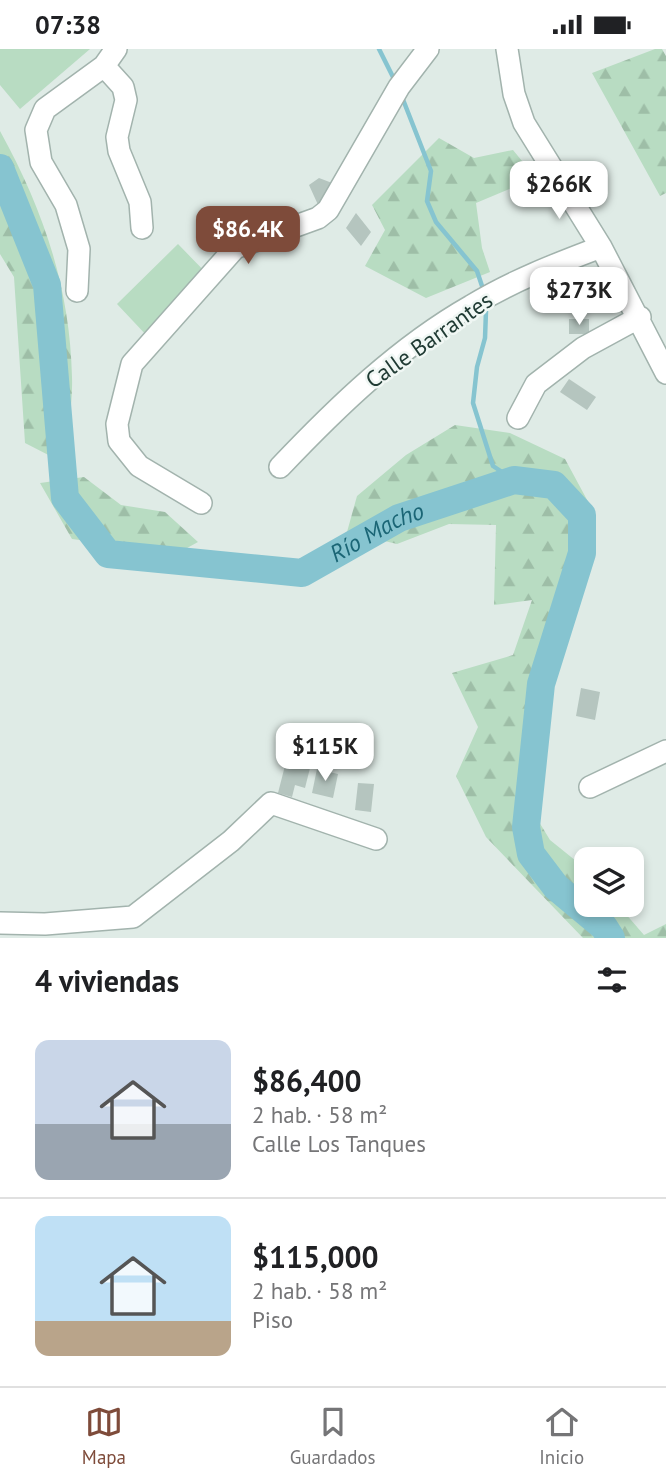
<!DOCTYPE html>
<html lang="es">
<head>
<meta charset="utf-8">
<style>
	:root { --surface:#fff; --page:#f2f2f2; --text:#202124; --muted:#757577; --line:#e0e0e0; --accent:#7e4b3a }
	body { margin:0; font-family:"PT Sans",sans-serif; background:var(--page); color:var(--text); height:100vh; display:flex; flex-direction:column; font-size:26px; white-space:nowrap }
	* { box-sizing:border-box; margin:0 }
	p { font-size:23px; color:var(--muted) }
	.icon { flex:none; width:38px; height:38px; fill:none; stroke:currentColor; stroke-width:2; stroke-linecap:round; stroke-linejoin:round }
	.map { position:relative; height:889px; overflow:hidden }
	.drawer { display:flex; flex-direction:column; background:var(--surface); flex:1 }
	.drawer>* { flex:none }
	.fabs { position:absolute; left:574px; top:798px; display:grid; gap:14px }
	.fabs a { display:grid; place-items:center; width:70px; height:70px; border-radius:14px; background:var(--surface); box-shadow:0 4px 10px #0003; font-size:35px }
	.price { position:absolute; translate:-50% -60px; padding:0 16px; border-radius:14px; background:#fff; color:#222; font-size:23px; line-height:46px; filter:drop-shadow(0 2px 4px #0008) }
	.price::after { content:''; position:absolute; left:50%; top:42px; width:21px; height:16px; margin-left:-10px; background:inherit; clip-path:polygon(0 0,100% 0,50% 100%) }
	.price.selected { background:var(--accent); color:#fff }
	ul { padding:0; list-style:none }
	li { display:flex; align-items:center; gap:21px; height:175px; padding:0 35px }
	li+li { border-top:2px solid var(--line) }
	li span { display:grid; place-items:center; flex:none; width:196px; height:140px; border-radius:14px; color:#555 }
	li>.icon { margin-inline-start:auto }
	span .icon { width:84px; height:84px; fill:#fffc; stroke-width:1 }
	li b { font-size:30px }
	h2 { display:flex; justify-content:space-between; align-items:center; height:84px; padding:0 35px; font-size:30px }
	.status { display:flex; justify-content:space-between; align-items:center; height:49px; padding:0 35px; background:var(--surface); direction:ltr }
	.status svg { height:19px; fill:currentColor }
	.menu { display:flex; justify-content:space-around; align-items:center; height:98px; border-top:2px solid var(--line); background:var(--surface); font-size:19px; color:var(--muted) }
	.menu a { display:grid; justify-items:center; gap:4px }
	.menu .selected { color:var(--accent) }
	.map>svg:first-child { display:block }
	.forest { fill:url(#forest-firs) }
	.pitch { fill:#b8dcc2 }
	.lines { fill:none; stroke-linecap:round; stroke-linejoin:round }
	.stream { stroke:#86c4d0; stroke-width:4.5 }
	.river { stroke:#86c4d0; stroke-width:28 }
	.building { fill:#b5c5bf }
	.minor-casing { stroke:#a2b3ad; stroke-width:24 }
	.minor { stroke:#fff; stroke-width:21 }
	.labels { text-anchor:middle; stroke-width:5; stroke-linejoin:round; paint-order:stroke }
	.street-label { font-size:23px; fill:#203b34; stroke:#f0f7f4 }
	.water-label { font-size:24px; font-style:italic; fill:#1b6676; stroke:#f0f7f4 }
</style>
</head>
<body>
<div class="status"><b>07:38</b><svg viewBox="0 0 49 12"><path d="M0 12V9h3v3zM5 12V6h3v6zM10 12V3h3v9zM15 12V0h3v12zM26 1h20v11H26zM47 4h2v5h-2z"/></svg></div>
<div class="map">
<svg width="666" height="889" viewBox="0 0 666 889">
	<defs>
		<pattern id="forest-firs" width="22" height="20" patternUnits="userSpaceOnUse" patternTransform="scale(1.75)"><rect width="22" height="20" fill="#b8dcc2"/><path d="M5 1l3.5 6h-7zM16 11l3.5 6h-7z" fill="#9ebea7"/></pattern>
	</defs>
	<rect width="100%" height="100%" fill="#dfebe6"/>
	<path class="forest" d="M655,0H662L666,7V144L660,147L592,24Z
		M0,82C43,160 70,238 72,328C73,356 67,386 64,414L25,394L14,228L0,205Z
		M439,89L474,109L513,101L536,129L476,154L482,199L490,223L426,249L365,217L385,181L372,156Z
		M455,376L510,384L565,410L592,460L587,518L569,576L533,660L523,710L533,763L550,791L586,820V856H618L644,886L666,875V889H583L486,788L456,727L478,678L452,624L513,606L532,551L494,556L496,476L449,475L397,495L347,483L357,447L406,406Z
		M84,428L121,456L165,463L198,493L178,504L72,490L40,434Z"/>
	<path class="pitch" d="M0,0H90L20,60L0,36Z
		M178,195L211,229L149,289L117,255Z"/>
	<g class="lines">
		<path class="stream" d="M379,0L396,34
			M402,48L431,122L427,152L436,173L477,222L483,240
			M486,262L485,289L477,318L473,354L493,417L514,431"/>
		<path class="river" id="s1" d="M0,119L47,236L65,449L108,505L302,524L399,469L514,431L554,436L582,466V504L541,635L526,778L531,805L556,838L604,878L611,889"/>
	</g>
	<path class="building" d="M319,129L340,137L319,158L309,136Z
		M356,164L371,183L361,197L346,179Z
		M569,270H589V285H569Z
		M569,330L596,348L587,361L560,343Z
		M581,639L600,643L595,671L576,667Z
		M290,697L314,703L305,739L295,736L292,748L278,744Z
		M317,720L338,725L333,749L312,744Z
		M358,734L374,735L371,763L355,761Z"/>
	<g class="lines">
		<g class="minor-casing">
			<path id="minor" d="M507,0L514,45L524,74L601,198L666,324
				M104,17L123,38L126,51L117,88L119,102L140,153L142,179
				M77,242L79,200L66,156L41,113L36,81L45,60L104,17L116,0
				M518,369L536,335L583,299L640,268
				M280,418C337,358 399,298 471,257C512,232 556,215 601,198
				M201,454L139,417L119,392L117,375L132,315L235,199L318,169L328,161L399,38L428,0
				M590,738L666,702
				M0,874L45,875L133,868L231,792L271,754L376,790"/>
		</g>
		<use href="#minor" class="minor"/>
	</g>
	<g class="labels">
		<g class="street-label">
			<text transform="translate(429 291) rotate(-35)" y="8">Calle Barrantes</text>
		</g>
		<g class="water-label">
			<text dy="8" stroke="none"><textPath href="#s1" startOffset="691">Río Macho</textPath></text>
		</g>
	</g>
</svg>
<div class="fabs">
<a><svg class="icon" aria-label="layers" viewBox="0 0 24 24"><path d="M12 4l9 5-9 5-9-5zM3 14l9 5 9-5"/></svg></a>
</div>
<b class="price" style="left:559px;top:172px">$266K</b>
<b class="price selected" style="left:248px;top:217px">$86.4K</b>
<b class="price" style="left:579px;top:278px">$273K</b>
<b class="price" style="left:325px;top:734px">$115K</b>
</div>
<section class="drawer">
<h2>4 viviendas<svg class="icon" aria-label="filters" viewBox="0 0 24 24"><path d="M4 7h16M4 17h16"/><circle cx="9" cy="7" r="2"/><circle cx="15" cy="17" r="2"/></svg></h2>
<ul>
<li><span style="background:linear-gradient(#c9d6e8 60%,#9aa5b1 0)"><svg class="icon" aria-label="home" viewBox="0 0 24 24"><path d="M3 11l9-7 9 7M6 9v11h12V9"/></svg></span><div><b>$86,400</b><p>2 hab. · 58 m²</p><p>Calle Los Tanques</p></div></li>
<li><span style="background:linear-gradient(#bfe0f5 75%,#b9a48a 0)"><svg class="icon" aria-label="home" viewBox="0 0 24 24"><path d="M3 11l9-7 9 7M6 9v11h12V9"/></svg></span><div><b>$115,000</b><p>2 hab. · 58 m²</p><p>Piso</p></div></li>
</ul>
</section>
<nav class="menu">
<a class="selected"><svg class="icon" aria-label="map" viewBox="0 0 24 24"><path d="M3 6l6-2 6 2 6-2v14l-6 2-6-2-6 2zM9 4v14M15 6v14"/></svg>Mapa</a>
<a><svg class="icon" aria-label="saved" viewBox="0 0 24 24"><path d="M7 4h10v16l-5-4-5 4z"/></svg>Guardados</a>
<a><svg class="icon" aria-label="home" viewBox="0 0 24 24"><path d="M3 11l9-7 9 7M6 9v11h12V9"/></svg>Inicio</a>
</nav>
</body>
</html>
